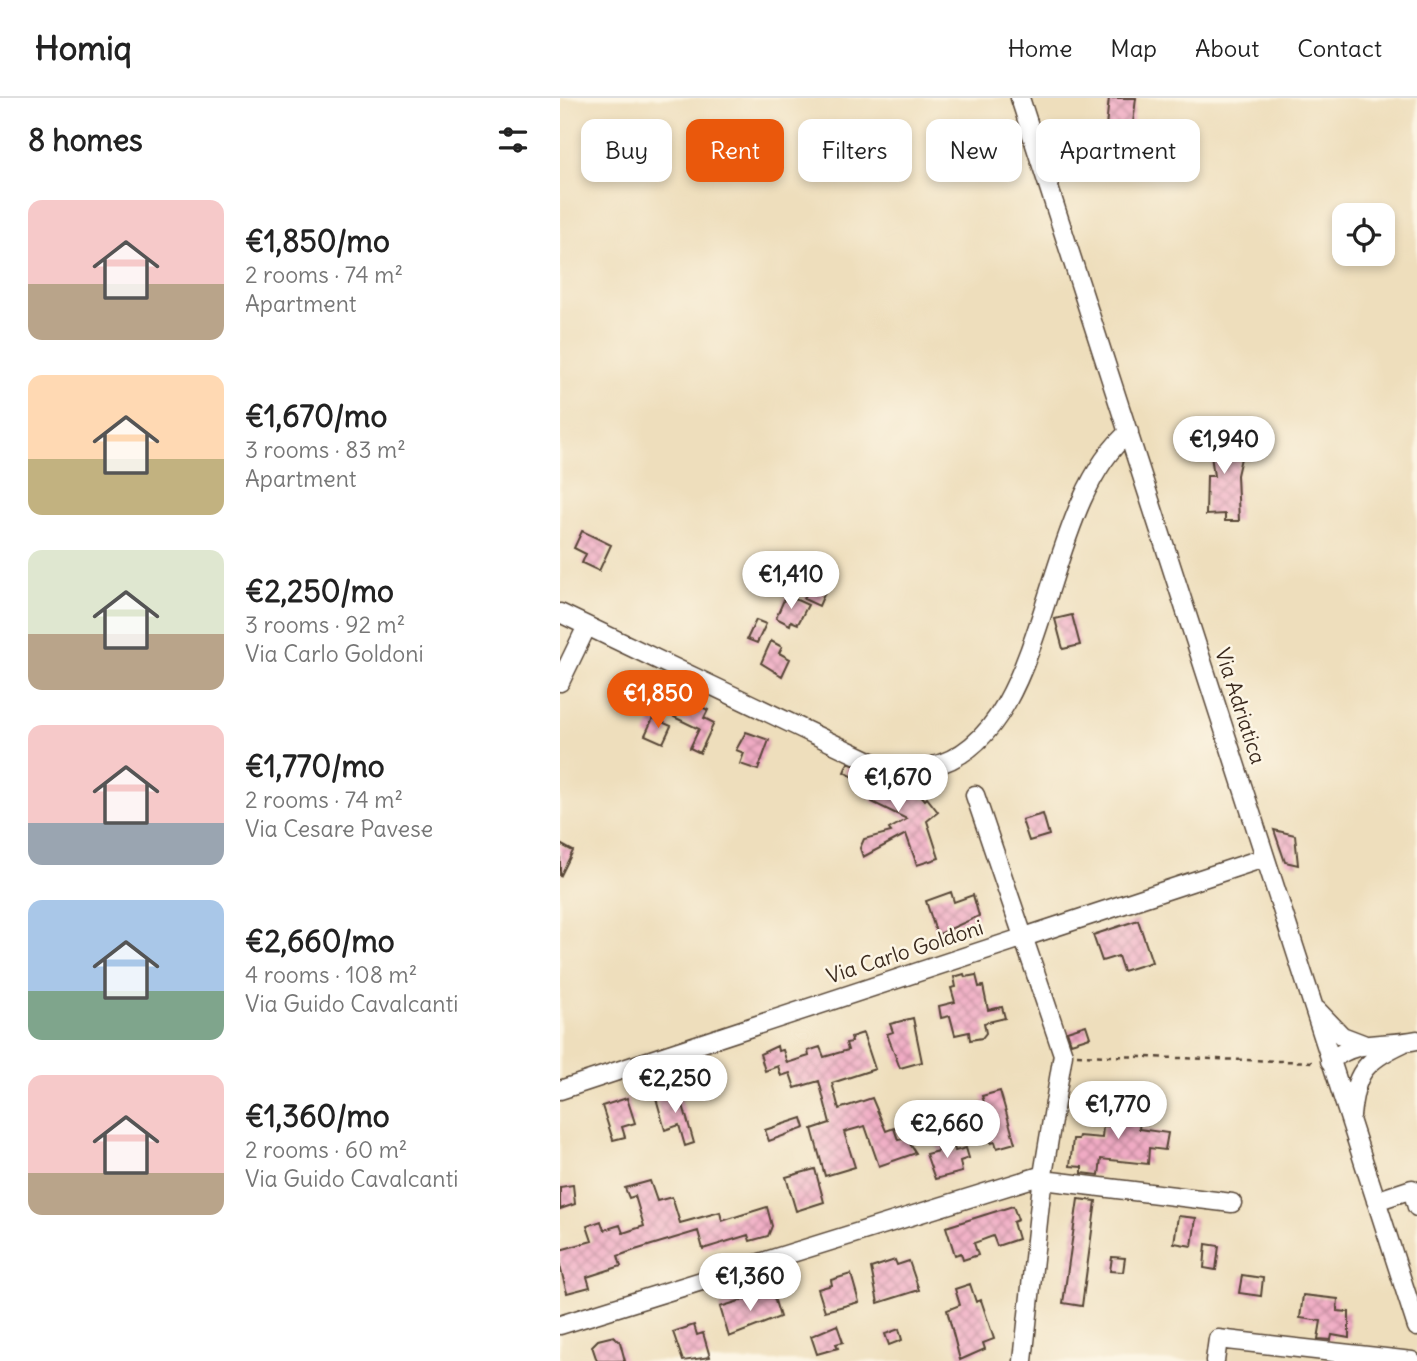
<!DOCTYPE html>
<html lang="en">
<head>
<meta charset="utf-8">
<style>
	:root { --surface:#fff; --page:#f2f2f2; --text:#222; --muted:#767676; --line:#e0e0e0; --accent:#ea580c }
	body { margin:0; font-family:Delius,sans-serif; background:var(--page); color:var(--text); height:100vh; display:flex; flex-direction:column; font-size:26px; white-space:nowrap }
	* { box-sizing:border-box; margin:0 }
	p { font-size:23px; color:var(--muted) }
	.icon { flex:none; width:38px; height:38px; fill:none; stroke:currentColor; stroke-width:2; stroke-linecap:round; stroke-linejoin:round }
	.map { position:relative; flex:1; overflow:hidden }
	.panel { display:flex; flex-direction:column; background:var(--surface); width:560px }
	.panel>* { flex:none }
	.banner { position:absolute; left:21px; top:21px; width:665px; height:63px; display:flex; gap:14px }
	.buttons { position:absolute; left:772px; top:105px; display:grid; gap:14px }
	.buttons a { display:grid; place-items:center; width:63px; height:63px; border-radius:14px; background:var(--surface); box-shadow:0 4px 10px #0003; font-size:35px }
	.price { position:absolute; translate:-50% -60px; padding:0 16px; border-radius:24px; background:#fff; color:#222; font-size:23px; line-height:46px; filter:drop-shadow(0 2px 4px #0008) }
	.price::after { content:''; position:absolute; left:50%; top:42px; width:21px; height:16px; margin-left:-10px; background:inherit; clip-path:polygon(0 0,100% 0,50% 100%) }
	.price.selected { background:var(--accent); color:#fff }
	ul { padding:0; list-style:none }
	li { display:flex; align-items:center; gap:21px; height:175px; padding:0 28px }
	li span { display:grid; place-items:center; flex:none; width:196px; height:140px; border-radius:14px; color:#555 }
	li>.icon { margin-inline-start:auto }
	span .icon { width:84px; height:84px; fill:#fffc; stroke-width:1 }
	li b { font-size:30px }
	h2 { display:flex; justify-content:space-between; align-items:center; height:84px; padding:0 28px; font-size:30px }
	.chip { padding:0 24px; border-radius:14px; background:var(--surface); box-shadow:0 4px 10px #0003; font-size:24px; line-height:63px }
	.chip.selected { background:var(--accent); color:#fff }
	header { display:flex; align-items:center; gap:42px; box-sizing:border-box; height:98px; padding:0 35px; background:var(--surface); border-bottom:2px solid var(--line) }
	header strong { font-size:33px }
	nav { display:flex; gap:38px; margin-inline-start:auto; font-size:24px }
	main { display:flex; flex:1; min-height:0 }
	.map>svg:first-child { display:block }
	.building { fill:url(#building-cross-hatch) }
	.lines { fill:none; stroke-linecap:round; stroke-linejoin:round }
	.minor-casing { stroke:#564536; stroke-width:21 }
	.path { stroke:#564536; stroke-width:2.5; stroke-dasharray:5 5; stroke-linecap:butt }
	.minor { stroke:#fff; stroke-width:18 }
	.labels { text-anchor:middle; stroke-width:5; stroke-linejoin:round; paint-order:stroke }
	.street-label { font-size:21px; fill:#3b2a1e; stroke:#fcf5e5 }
</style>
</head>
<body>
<header>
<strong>Homiq</strong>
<nav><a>Home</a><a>Map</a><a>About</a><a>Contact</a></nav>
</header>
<main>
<section class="panel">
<h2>8 homes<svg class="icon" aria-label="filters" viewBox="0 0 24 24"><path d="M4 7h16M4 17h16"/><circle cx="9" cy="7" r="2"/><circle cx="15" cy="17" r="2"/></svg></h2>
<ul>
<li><span style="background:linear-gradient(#f6c9c9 60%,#b9a48a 0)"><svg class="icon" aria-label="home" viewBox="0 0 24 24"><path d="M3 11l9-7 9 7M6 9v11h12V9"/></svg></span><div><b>€1,850/mo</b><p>2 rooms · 74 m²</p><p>Apartment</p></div></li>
<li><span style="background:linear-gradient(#ffd9b3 60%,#c2b280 0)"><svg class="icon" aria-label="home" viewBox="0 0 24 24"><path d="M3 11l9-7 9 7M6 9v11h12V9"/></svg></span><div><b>€1,670/mo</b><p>3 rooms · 83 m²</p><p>Apartment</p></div></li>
<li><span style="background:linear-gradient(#dfe7d0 60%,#b9a48a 0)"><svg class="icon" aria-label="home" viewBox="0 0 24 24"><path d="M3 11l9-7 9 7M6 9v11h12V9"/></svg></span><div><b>€2,250/mo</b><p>3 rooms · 92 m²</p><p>Via Carlo Goldoni</p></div></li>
<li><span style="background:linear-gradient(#f6c9c9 70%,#9aa5b1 0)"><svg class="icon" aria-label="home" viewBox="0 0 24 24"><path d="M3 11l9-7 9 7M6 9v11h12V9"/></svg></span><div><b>€1,770/mo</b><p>2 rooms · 74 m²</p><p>Via Cesare Pavese</p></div></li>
<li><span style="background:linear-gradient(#a9c7e8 65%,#7fa58c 0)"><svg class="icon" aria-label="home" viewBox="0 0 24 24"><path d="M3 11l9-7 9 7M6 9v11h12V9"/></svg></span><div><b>€2,660/mo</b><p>4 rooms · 108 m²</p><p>Via Guido Cavalcanti</p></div></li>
<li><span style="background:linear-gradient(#f6c9c9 70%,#b9a48a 0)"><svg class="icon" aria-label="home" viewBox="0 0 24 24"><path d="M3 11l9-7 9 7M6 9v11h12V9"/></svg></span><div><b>€1,360/mo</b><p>2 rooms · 60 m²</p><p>Via Guido Cavalcanti</p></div></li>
</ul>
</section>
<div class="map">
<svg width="857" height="1263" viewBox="0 0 857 1263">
	<defs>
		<pattern id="building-cross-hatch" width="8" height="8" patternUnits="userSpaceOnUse" patternTransform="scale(1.75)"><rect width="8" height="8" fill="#f0abc4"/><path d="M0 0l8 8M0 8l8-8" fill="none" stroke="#c48b9f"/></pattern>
	</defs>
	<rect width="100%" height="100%" fill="#fcf5e5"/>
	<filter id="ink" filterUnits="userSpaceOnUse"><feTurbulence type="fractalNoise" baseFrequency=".0143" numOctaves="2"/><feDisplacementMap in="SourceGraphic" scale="14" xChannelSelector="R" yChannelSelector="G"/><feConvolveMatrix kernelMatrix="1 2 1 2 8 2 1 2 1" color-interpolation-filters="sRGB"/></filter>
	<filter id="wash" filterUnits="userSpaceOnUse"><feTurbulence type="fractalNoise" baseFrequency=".00686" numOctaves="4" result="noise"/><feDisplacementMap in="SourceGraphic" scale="28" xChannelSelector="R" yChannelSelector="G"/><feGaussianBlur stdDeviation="1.57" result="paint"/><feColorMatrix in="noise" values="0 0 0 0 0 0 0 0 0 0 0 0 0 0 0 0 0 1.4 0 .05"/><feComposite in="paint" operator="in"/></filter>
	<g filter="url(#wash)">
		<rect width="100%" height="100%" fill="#eedebc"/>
		<g id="blocks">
			<path class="building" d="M549,0H576L570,51L544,48Z
				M680,335L681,360L677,377L679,423H665V416L646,417L647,378H654L648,336Z
				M22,433L51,447L39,473L22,465L26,456L14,450Z
				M250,488L266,492L259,508L244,501Z
				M226,497L248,507L238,526L231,523L230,527L216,520Z
				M512,517L520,547L503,551L495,521Z
				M196,522L206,526L197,545L187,541Z
				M211,543L222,549L219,555L230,561L222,578L201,565Z
				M123,600L148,612L144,620L154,625L140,655L130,650L139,631L114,619Z
				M93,620L111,628L103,645L85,637Z
				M186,634L209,642L198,672L180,666L184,655L176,652Z
				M288,665L324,679L360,696L365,702L367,700L378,714L367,723L379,760L357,767L346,736L303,759L300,750L304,741L331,734L329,731L347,721L312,704L313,701L304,697L306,693L294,687L297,681L284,674Z
				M483,716L489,737L469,743L462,722Z
				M714,732L735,737L738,767L725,764Z
				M0,746L13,753L0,779Z
				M391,794L394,804L413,797L419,818L377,837L366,803Z
				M578,822L592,864L563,873L558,858L542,863L533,837Z
				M404,876L405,879L416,877L419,889L423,888L428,912L442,909L445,920L424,925L426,935L422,940L410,942L409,934L395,937L390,918L381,920L379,908L395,904L391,890L396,889L394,879Z
				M353,920L362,964L340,970L327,936L333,934L330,926Z
				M526,927L530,939L511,945L507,933Z
				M303,935L315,971L272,985L279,1011L312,1000L326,1033L334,1030L338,1042L346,1040L356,1055L319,1068L305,1028L284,1034L295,1069L265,1078L252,1031L270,1025L259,983L235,990L230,975L221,978L218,968L205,973L200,956L217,948L218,953L223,952L227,965L249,958L248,953L260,949L264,959L288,952L286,945L292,944L291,939Z
				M119,993L134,1045L125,1048L119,1027L105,1032L96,1000Z
				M440,993L455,1045L437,1050L435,1044L431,1045L420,1005L424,1004L422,998Z
				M67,1000L75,1025L62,1029L65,1039L53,1042L42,1008Z
				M553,1004L582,1007L579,1031L608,1035L605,1052L589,1050L588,1066L541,1061L539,1077L522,1075V1069L510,1068L513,1041H518L519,1038L542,1040L543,1028H550Z
				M242,1020L245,1030L209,1043L205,1032Z
				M392,1041L395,1053L406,1050L409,1060L400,1063L402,1074L375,1081L366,1056L378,1053L376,1045Z
				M255,1071L264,1104L236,1113L226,1079Z
				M90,1083L97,1103L112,1099L120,1125L160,1114L162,1123L207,1109L212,1128L208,1138L190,1143L188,1137L143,1151L138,1133L75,1152L58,1158L61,1168L27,1179L30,1189L7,1195L0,1168V1152L32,1143L27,1128L41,1123L44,1132L60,1127L63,1135L84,1128L75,1098L69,1100L65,1090Z
				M13,1087L15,1106L0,1111V1089Z
				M518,1101L536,1103L522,1208L503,1205Z
				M453,1108L458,1122L453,1124L458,1141L437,1148L433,1138L414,1145L418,1157L403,1162L401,1155L395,1157L386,1129Z
				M618,1118L636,1120L632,1148L614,1145Z
				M646,1146L659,1148L656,1172L644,1170Z
				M552,1159L565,1160L563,1174L550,1173Z
				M335,1162L337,1167L349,1163L359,1192L318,1205L311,1170Z
				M291,1176L299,1204L265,1213L258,1191L272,1187L271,1182Z
				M682,1177L703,1180L701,1198L679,1195Z
				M410,1186L416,1204L421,1202L434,1241L423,1245L425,1251L400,1262L387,1212L400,1207L395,1191Z
				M212,1193L220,1219L169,1239L160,1209Z
				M743,1197L778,1201L777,1213L789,1214V1240L772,1237L771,1242L758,1241L761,1223L740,1220Z
				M134,1227L137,1237L143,1235L150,1259L123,1263L113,1234Z
				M277,1227L283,1244L276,1246L278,1250L257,1256L251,1238Z
				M339,1231L342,1242L329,1247L325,1236Z
				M54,1238L60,1244L65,1263H37L32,1248L38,1242Z"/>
		</g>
	</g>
	<g filter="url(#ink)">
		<use href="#blocks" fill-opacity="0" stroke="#564536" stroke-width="2"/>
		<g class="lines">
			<g class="minor-casing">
				<path id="minor" d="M460,0L857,1229
					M0,515L316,666C333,669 352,673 369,669C492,643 477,411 569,334
					M0,584L27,528
					M415,697L503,956L483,1077L463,1263
					M757,912L782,938L803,946
					M770,963C799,940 823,949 857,942
					M0,992L704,760
					M791,1018C795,975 804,963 843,945
					M483,1082L672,1105
					M816,1103L852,1091L857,1109
					M0,1227L483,1077
					M655,1263L658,1241L852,1263"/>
			</g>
			<path class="path" d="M517,957L755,964"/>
			<use href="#minor" class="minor"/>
		</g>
	</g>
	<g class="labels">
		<g class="street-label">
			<text transform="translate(680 608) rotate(72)" y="7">Via Adriatica</text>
			<text transform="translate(345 854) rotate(-18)" y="7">Via Carlo Goldoni</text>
		</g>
	</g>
</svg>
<div class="buttons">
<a><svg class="icon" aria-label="locate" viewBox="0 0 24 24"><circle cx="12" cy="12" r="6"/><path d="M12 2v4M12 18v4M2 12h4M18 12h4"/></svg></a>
</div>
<b class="price" style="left:664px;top:378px">€1,940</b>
<b class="price" style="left:231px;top:513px">€1,410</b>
<b class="price selected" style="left:98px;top:632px">€1,850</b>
<b class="price" style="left:338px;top:716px">€1,670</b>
<b class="price" style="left:115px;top:1017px">€2,250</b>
<b class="price" style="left:558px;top:1043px">€1,770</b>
<b class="price" style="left:387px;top:1062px">€2,660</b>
<b class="price" style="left:190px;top:1215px">€1,360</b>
<div class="banner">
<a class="chip">Buy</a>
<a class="chip selected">Rent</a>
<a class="chip">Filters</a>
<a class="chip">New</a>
<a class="chip">Apartment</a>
</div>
</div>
</main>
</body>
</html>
